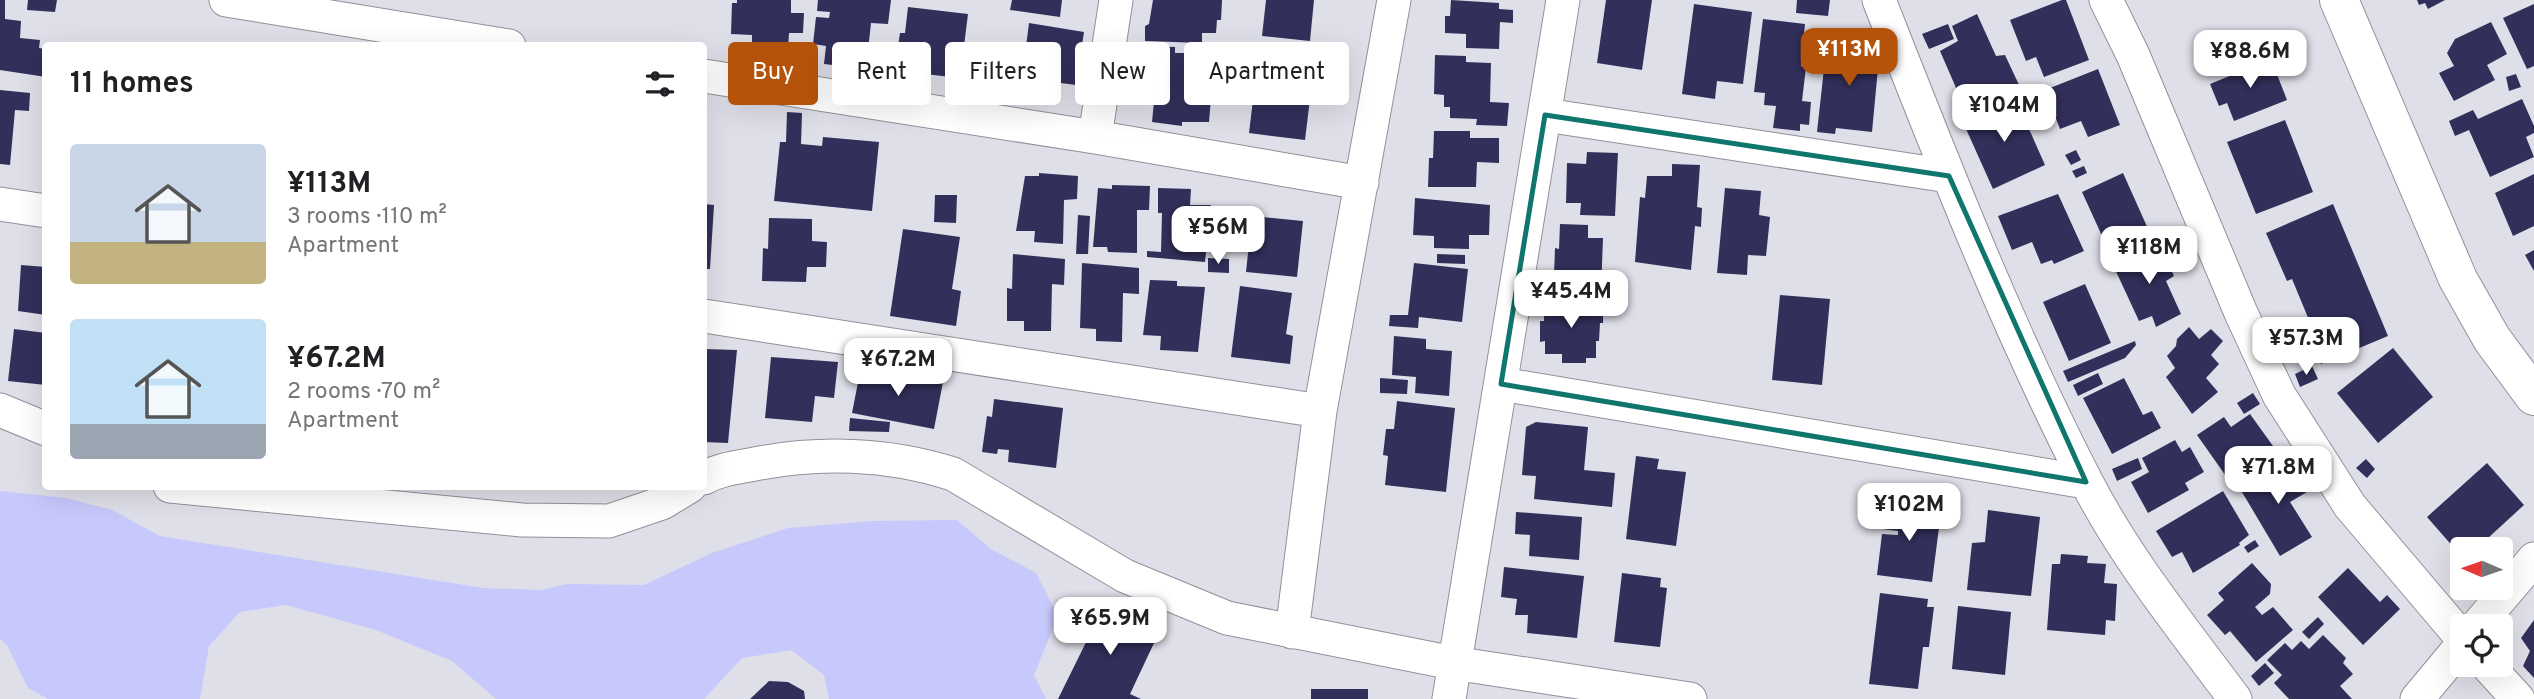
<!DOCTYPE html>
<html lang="en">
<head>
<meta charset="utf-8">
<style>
	:root { --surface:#fff; --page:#f2f2f2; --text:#202124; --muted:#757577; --accent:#b45309 }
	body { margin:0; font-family:Overpass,sans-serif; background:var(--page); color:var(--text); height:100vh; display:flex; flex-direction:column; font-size:26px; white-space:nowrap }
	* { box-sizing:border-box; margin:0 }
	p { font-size:23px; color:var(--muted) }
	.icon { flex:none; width:38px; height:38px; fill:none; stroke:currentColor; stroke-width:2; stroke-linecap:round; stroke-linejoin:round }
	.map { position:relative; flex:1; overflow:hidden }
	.drawer { position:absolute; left:42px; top:42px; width:665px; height:448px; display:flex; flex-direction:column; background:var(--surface); border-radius:7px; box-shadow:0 7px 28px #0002 }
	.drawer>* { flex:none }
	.hud { position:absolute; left:728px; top:42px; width:665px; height:63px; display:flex; gap:14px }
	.needle { width:46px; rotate:272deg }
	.fabs { position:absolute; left:2450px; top:537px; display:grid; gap:14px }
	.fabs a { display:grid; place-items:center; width:63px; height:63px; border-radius:7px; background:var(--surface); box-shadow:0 7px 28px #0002; font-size:35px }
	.price { position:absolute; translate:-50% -60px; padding:0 16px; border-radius:14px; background:#fff; color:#222; font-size:23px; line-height:46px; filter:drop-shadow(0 2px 4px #0008) }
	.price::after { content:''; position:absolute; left:50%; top:42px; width:21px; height:16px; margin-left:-10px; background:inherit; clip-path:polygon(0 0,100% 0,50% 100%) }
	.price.on { background:var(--accent); color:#fff }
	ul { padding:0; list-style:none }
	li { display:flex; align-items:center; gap:21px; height:175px; padding:0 28px }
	li span { display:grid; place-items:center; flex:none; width:196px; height:140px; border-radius:7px; color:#555 }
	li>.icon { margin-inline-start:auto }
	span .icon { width:84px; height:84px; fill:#fffc; stroke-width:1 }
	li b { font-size:30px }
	h2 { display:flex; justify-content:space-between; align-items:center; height:84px; padding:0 28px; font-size:30px }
	.pill { padding:0 24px; border-radius:7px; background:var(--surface); box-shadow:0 7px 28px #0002; font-size:24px; line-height:63px }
	.pill.on { background:var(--accent); color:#fff }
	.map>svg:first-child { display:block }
	.green { fill:#c7c8fb }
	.building { fill:#32305b }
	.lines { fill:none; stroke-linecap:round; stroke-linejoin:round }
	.minor-casing { stroke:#909199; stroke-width:35 }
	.tertiary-casing { stroke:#909199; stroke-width:40 }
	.minor { stroke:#fff; stroke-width:33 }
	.tertiary { stroke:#fff; stroke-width:38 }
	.marked { fill:none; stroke:#0f766e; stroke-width:5; stroke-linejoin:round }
</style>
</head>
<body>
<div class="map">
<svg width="2534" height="699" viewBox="0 0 2534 699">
	<rect width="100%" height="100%" fill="#dfdfe9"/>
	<path class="green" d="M0,491L66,498L112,510L160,536L483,588L541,590L567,584L644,585L712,553L788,528L874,521L957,520L991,549L1036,573L1058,616L1034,675L1046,699H829L824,675L791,650L742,658L704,699H496L452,661L376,630L286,605L240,612L209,646L200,699H48L28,688L7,645L0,639Z"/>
	<path class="building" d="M0,0H5V19L21,21L20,38L40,40L39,48L46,49V77L0,70Z
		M28,0H57L55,12L27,10Z
		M737,0H791V13H804L803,33H789L788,48L752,47V35L731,34L732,3H737Z
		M818,0H891L888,24L871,23L866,69L824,64L826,46L813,44L816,17L829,18L830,12L817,11Z
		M1012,0H1062L1060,17L1010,10Z
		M1153,0H1222L1221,20H1217L1216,33H1202V43L1145,41V26L1149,24Z
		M1266,0H1314L1310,41L1262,36Z
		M1451,0L1499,3V9L1513,10V23L1500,22L1499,49L1466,48V34L1445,33V16H1450Z
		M1606,0H1652L1642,70L1597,63Z
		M1797,0H1830L1828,16L1796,13Z
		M2062,0H2066L2089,60L2044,77L2036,57L2026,61L2010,20Z
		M2417,0H2445L2428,9L2425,3L2419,5Z
		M1694,4L1752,12L1743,84L1717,81L1715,99L1682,94Z
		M2534,4V66L2527,69L2503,18Z
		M908,7L968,14L960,78L907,72L908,68L895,66L900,33H905Z
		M1977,14L1996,56L2005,55L2020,87L1976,104L1973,98L1960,97L1940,51L1958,41L1952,26Z
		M1763,19L1805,24L1801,66L1806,67L1802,101L1811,102L1809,125L1800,124V131L1773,128L1776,106L1764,105L1765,93L1754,92Z
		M2491,22L2507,54L2487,65L2495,80L2454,101L2439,73L2454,66L2447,53L2455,39Z
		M1029,23L1084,32L1076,85L1061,83L1059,99L1020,93Z
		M1948,24L1954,39L1929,49L1922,34Z
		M1827,41L1880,47L1872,132L1836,128L1835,134L1817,132Z
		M792,46L803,47L802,70H791Z
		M1148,46L1175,47V53H1197V62L1214,63L1209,122H1182V126L1152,122L1157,70L1147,69Z
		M1267,47H1297L1296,57L1267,56Z
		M1435,55L1466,56V62L1491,63L1490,102L1509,103L1507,126L1476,125L1477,119L1450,118V107H1444V95L1434,94Z
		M2271,59L2287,100L2234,121L2227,103L2219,106L2210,84Z
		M1257,67L1313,74L1305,140L1249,133Z
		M2098,69L2120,125L2088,137L2081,121L2060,129L2045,90Z
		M2516,74L2521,87L2509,91L2506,77Z
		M990,75L1011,76L1010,99L990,98Z
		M0,90L30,93L29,111L15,110L10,165L0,164Z
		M2522,99L2534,126V133L2526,137L2534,157L2490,177L2469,130L2455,136L2449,121L2473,110L2478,119Z
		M2017,102L2045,165L1993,189L1962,120L1985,110H1997Z
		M787,112L802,113L801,144L822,146L823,137L879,142L872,211L774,201L780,142H786Z
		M2285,120L2313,192L2256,214L2227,142Z
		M1434,131H1470V138H1499V163L1477,162L1476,187H1428L1429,158H1433Z
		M2076,150L2081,160L2071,165L2065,155Z
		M1587,152L1618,153L1615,216L1580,215L1581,203H1566L1567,163L1586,164Z
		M1672,164L1700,165L1697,207L1702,208L1701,227L1695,226L1691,270L1635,262L1640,197L1645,198L1647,176H1672Z
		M2084,166L2087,173L2076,178L2072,171Z
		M1039,173L1078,176L1077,199L1064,200L1063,244L1034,242L1035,231H1016L1025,176H1039Z
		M2123,173L2149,231L2108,249L2082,192Z
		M2534,174V226L2513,236L2495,193Z
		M1112,185L1150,186L1149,210H1137V253L1108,252L1107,247H1093L1098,188L1112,189Z
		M1158,188L1191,189L1190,205H1211L1205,262L1147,257V251L1161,252L1162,213H1158Z
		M1725,188L1761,191L1759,215L1770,217L1766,256L1748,255L1747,275L1717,273Z
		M2058,194L2084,251L2054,264L2052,260L2041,264L2032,242L2012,250L1998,216Z
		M935,195H957L956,223L934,222Z
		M1415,198L1490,205L1489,235H1469V249L1434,248V236L1413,235Z
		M704,204L714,205L710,269H704Z
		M2333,204L2388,336L2321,364L2303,322L2309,320L2292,279L2287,281L2266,233Z
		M1078,215L1090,216L1088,254H1076Z
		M1252,216L1303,221L1297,277L1246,272Z
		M769,218L812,219V241L827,242L826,267H807L806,282L762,281L763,248L768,249Z
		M1560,224L1588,225V238H1603L1601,292L1572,291L1573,275H1554L1555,248L1559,249Z
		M903,229L960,237L952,289L961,291L956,326L890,316Z
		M2159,244L2174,276L2166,281L2181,314L2156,327L2152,316L2139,321L2114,267Z
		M2534,250V271L2525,255Z
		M1013,254L1065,259L1064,285L1052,284L1051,331H1024V321H1007V288L1012,289Z
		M1437,254L1465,255V264L1437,263Z
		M1208,258L1229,259V273L1208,272Z
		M1082,263L1139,268V294L1123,293L1122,342L1096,341V329L1080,328Z
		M1414,263L1468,269L1462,322L1419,317L1418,328L1389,326L1390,315H1408Z
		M21,265L46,267V315L18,311Z
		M1542,278L1565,279L1564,291H1541Z
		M1150,280L1177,281V286L1205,287L1198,352L1160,350L1161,336L1143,335Z
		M2085,284L2111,343L2069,361L2043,302Z
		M1240,286L1292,293L1286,334L1293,336L1290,364L1231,357Z
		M1780,295L1830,299L1822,385L1772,380Z
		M1544,301L1603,305V323H1600L1599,341H1596V358H1586V363H1562V354H1545V341L1540,342V321H1544Z
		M2189,327L2199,339L2211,329L2223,341L2211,355L2219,364L2206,378L2218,392L2192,414L2166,377L2175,368L2167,356L2176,346L2177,339Z
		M14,329L46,333V385L8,381Z
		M1394,336L1426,339V349L1452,351L1449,396L1415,393L1416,377L1392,375Z
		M2135,341L2136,345L2125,358L2068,382L2063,371Z
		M2393,348L2433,397L2378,443L2337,393Z
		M704,349L737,350L728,443L704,442Z
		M771,357L838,362L834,398L815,396L812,422L765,418Z
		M2312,366L2318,379L2300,387L2295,374Z
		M861,367L943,382L934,429L852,413Z
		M2098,373L2103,384L2078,396L2073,385Z
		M1380,378L1408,380L1407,394L1380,393Z
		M2124,378L2143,415L2152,411L2161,428L2112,454L2083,398Z
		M2253,393L2260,404L2244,414L2237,403Z
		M994,399L1063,408L1056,468L1008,462L1009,450L998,449L997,454L982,452L987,416L992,417Z
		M1397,401L1455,408L1446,492L1385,485L1388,456L1383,455L1386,429H1394Z
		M2250,414L2273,446L2228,479L2197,435L2224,417L2231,427Z
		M850,418L890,422L889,432L849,431Z
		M1536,422L1588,427L1584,470L1615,473L1612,507L1534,499L1536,476L1522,475L1526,427Z
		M2175,440L2182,452L2190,447L2204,472L2185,483L2189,490L2148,513L2131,482L2149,472L2142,458Z
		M1636,456L1659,459L1657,469L1686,472L1676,546L1626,539Z
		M2138,458L2142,469L2117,481L2112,469Z
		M2288,458L2307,492L2290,502L2312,537L2280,556L2239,487Z
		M2366,459L2375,469L2367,478L2356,468Z
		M2487,463L2524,505L2475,550H2462V557L2427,517Z
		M2223,491L2249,535L2239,543L2240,545L2193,573L2182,552L2172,557L2156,531Z
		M1886,498L1900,499L1899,507L1941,512L1932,582L1877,575L1882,534L1898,535V531L1882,529Z
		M1988,510L2040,517L2031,596L1967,590L1972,543L1985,542Z
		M1516,512L1582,517L1579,560L1529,556L1530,535L1515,534Z
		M2255,540L2259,546L2248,553L2244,547Z
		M2061,554L2088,556L2087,563L2106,564L2104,583L2117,584L2115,621L2106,620L2105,635L2047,630L2052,564H2060Z
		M2252,563L2271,584L2270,594L2255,607L2262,615L2273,607L2293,630L2256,662L2230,631L2225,635L2207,615L2224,600L2218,593Z
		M1504,567L1584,576L1577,638L1527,633L1528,615H1515L1517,599L1501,597Z
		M2348,568L2380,602L2387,595L2400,609L2363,645L2318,597Z
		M1622,573L1661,578L1660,587L1667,588L1660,647L1614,642Z
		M1880,593L1928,599L1927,607H1934L1929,647H1923L1918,689L1869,684Z
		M1113,597L1142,611L1132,632L1154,643L1130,694L1141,699H1058L1099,616L1103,617Z
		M1958,606L2011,612L2005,675L1952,669Z
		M2318,617L2324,624L2309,639L2302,632Z
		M2534,620V678L2523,666L2530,651L2521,638Z
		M2323,635L2346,658L2343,663L2353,674L2340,686L2352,699H2289L2274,683L2282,675L2267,660L2285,643L2292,650L2301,641L2309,649Z
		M2265,663L2274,673L2259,686L2251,676Z
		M769,681L788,682L804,691L805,699H750Z
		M1311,689H1368V699H1311Z"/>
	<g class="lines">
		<g class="minor-casing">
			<path id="minor" d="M226,0L509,46
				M1879,0C1942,160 2007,328 2086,481C2126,559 2183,629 2235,699
				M2106,0L2133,55L2241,313L2279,395L2350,506L2462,638
				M704,76L1095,137L1362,183
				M1545,115L1949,176
				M1095,137L1116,0
				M0,204L46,211
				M704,316L1320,411
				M1501,384L2086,482
				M0,410L46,429
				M704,478C718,470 733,468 750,465C817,451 888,453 953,474L1125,576L1227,618L1453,663L1690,699
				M170,486L522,520L609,521L662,503L690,486
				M2477,626L2534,559
				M1292,632L1320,411L1394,0
				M2487,665L2518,699
				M1449,699L1563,0
				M2417,699L2462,645"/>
		</g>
		<g class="tertiary-casing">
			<path id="tertiary" d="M2339,0L2458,279L2492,339L2534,396"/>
		</g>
		<use href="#minor" class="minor"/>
		<use href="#tertiary" class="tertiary"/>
	</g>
	<path class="marked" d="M1545,115L1949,176L2086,482L1501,384Z"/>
</svg>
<div class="fabs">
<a><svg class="needle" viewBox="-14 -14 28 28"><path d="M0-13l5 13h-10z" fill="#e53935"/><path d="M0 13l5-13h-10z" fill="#757577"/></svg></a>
<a><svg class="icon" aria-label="locate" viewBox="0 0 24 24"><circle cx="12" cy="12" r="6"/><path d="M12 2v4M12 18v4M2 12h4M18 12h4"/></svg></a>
</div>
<b class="price on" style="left:1849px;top:88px">¥113M</b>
<b class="price" style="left:2250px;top:90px">¥88.6M</b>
<b class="price" style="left:2004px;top:144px">¥104M</b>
<b class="price" style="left:1218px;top:266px">¥56M</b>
<b class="price" style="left:2149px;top:286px">¥118M</b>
<b class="price" style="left:1571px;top:330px">¥45.4M</b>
<b class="price" style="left:2306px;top:377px">¥57.3M</b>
<b class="price" style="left:898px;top:398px">¥67.2M</b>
<b class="price" style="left:2278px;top:506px">¥71.8M</b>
<b class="price" style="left:1909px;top:543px">¥102M</b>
<b class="price" style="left:1110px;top:657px">¥65.9M</b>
<div class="hud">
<a class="pill on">Buy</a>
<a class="pill">Rent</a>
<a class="pill">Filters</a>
<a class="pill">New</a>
<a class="pill">Apartment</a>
</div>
<section class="drawer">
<h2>11 homes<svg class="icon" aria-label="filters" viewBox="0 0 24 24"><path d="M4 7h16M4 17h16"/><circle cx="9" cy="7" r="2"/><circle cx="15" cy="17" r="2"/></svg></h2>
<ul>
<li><span style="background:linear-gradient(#c9d6e8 70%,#c2b280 0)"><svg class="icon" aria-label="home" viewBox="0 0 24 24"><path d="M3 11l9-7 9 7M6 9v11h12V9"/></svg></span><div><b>¥113M</b><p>3 rooms · 110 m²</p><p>Apartment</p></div></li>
<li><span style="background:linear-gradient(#bfe0f5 75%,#9aa5b1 0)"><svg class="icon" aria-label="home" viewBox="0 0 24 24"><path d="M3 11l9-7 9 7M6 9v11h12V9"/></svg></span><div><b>¥67.2M</b><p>2 rooms · 70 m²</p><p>Apartment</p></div></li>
</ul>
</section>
</div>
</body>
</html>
